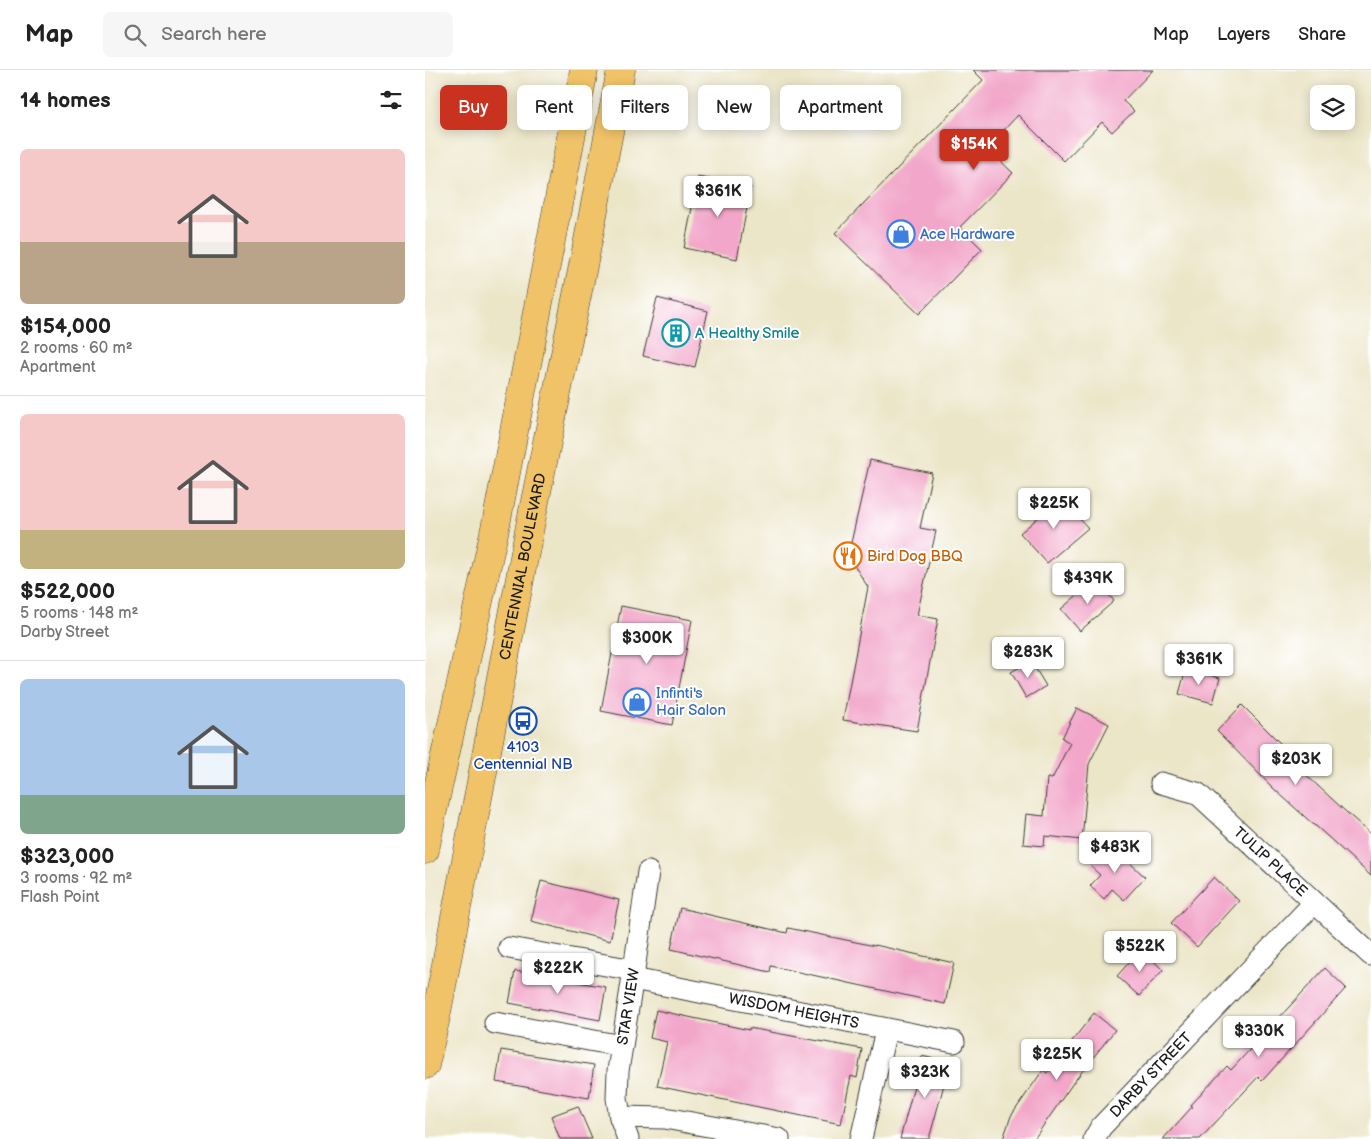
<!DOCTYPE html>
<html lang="en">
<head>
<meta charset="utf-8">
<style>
	:root { --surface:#fff; --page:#f6f6f6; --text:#222; --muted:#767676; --line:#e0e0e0; --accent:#c8321e }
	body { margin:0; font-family:"Balsamiq Sans",sans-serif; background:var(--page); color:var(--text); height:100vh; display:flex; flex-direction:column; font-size:19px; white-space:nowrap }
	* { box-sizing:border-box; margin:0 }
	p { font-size:16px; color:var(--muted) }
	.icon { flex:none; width:28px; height:28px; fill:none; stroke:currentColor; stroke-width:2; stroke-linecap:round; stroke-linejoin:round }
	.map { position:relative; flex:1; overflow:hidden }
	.side { display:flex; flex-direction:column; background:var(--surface); width:425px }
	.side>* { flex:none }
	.banner { position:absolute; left:15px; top:15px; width:475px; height:45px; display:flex; gap:10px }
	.tools { position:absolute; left:885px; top:15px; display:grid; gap:10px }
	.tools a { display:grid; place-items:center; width:45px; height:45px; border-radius:8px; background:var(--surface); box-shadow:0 2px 12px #0003; font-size:25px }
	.price { position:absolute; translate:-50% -42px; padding:0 11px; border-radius:5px; background:#fff; color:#222; font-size:16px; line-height:32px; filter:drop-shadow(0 1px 2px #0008) }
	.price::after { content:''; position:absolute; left:50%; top:30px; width:15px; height:11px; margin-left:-8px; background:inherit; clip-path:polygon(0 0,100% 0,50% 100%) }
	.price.selected { background:var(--accent); color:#fff }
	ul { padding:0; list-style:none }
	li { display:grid; align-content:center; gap:10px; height:265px; padding:0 20px }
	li+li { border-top:1px solid var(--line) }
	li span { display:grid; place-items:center; height:155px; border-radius:8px; color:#555 }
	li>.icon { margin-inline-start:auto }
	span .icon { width:90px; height:90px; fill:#fffc; stroke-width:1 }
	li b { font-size:21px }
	h2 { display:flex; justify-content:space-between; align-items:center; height:60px; padding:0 20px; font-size:21px }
	.pill { padding:0 18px; border-radius:8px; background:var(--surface); box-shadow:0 2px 12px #0003; font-size:18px; line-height:45px }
	.pill.selected { background:var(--accent); color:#fff }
	header { display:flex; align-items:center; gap:30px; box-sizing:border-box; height:70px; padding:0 25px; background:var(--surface); border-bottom:1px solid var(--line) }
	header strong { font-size:24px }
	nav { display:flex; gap:28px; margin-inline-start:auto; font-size:18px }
	.search { width:350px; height:45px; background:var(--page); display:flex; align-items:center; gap:12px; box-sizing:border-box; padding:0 18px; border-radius:8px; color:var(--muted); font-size:19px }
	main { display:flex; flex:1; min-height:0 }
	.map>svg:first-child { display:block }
	.building { fill:#f2a6c9 }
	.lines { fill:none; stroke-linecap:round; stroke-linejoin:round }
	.street-casing { stroke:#3b3a36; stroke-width:23 }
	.primary-casing { stroke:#3b3a36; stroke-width:29 }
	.street { stroke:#fff; stroke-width:21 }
	.primary { stroke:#f1c369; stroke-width:28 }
	.labels { text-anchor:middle; stroke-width:4; stroke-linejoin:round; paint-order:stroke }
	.shop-label { font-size:15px; fill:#366cbe; stroke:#fff; text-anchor:start }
	.culture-label { font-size:15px; fill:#0d838f; stroke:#fff; text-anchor:start }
	.food-label { font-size:15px; fill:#c56008; stroke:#fff; text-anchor:start }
	.street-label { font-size:15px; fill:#1c1c1c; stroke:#fff }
	.transit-label { font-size:15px; fill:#164399; stroke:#fff }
</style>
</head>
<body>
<header>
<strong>Map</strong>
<div class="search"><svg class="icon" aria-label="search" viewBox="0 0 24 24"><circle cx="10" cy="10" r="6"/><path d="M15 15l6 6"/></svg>Search here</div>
<nav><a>Map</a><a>Layers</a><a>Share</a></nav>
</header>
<main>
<section class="side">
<h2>14 homes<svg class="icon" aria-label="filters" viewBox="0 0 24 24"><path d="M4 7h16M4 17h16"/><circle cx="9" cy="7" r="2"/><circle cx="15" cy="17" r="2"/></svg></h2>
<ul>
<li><span style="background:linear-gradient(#f6c9c9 60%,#b9a48a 0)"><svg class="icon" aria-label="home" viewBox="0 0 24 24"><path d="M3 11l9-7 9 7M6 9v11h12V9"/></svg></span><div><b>$154,000</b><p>2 rooms · 60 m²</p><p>Apartment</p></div></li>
<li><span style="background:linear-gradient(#f6c9c9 75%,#c2b280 0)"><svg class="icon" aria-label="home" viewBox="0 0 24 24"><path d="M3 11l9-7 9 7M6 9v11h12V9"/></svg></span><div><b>$522,000</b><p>5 rooms · 148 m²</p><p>Darby Street</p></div></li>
<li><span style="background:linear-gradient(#a9c7e8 75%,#7fa58c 0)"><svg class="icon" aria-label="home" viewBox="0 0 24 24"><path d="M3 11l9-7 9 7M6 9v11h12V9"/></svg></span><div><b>$323,000</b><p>3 rooms · 92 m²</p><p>Flash Point</p></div></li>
</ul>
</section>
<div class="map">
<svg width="946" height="1069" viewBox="0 0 946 1069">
	<rect width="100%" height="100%" fill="#fff"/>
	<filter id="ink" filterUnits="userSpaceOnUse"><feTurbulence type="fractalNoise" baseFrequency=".02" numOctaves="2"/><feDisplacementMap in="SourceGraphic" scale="10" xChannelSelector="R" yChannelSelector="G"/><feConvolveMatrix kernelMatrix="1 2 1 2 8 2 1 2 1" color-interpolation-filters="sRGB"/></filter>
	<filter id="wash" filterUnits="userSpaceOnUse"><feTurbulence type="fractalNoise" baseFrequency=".0096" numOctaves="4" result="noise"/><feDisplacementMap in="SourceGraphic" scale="20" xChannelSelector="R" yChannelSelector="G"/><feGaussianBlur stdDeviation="1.12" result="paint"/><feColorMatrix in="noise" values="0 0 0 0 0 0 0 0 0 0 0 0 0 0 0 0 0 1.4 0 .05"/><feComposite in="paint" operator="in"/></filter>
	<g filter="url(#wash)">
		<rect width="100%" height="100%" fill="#ece6c9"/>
		<g id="blocks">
			<path class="building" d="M548,0H728L698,31L709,41L687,62L677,52L639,91L593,45L562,78L588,103L535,157L557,179L494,244L410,163L558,10Z
				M273,107L326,117L312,189L259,178Z
				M232,228L283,241L270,297L264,296V297L218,286Z
				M445,390L507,403L495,458L511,461L492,545L513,549L492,661L418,650L443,517L423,486Z
				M636,428L663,458L622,493L595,463Z
				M671,509L689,531L655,561L636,539Z
				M196,536L267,550L247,655L176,641Z
				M606,591L621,616L601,628L586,602Z
				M761,599L795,608L788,633L754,624Z
				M817,635L856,674L852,678L920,741L946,764V806L891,756H890L848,718L792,661Z
				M652,638L684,654L664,694L657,770L620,766L619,776L598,774L601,744L619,746L622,708L627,709L645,673L637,668Z
				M685,774L720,807L699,830L687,819L679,829L665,816L675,805L665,796Z
				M789,807L814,831L772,877L746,853Z
				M116,811L194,830L185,871L106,851Z
				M255,838L362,863L363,858L450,876V875L529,893L520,934L346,896L345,902L246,879Z
				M716,879L738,900L714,926L692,906Z
				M900,898L921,918L837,1011L833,1007L775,1069H738L767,1037L766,1035L802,996L806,1000Z
				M90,901L181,917L175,950L84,933Z
				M231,940L324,960V958L437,979L432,1008L426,1006L416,1054L232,1016L242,972L225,968Z
				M669,943L690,960L648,1013L609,1069H578L586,1046L618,1000L622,1003Z
				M76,980L169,995L164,1028L71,1012Z
				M497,986L525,993L504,1069H475Z
				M153,1036L167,1069H135L126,1046Z"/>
		</g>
	</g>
	<g filter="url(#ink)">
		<use href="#blocks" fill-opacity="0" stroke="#3b3a36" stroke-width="1"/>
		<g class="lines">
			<g class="street-casing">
				<g id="street">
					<path id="s1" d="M736,713L772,723L946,885"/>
					<path d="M84,878L209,900"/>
					<path id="s2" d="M208,909L529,972"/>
					<path d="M70,953L197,976"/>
					<path d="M195,1047L240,1048L354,1069"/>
					<path id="s3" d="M203,1069L195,1047L192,1028L193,1001L209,900L223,802"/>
					<path d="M436,1069L461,960"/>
					<path id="s4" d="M669,1069L676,1057L889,833"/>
				</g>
			</g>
			<g class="primary-casing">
				<g id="primary">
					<path d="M0,780L7,745L72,449L159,0"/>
					<path id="s5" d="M0,995L11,947L106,451L160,186L196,0"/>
				</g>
			</g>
			<use href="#street" class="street"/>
			<use href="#primary" class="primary"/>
		</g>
	</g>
	<defs>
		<g id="shop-ring" transform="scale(1.4375)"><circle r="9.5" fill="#fff" stroke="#3f7fe0" stroke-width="1.5"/><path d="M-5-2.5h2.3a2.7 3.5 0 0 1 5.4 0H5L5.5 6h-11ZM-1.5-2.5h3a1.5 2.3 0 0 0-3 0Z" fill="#3f7fe0"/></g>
		<g id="building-ring" transform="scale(1.4375)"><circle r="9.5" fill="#fff" stroke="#0f9aa8" stroke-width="1.5"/><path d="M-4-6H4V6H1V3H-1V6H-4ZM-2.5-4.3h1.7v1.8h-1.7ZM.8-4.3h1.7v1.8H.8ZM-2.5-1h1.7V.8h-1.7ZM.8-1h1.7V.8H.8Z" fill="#0f9aa8"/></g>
		<g id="restaurant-ring" transform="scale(1.4375)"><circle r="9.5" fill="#fff" stroke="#e8710a" stroke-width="1.5"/><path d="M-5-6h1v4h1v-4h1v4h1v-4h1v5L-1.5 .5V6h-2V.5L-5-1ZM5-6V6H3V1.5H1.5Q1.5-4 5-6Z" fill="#e8710a"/></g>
		<g id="bus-ring" transform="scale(1.4375)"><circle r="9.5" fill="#fff" stroke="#1a4fb4" stroke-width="1.5"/><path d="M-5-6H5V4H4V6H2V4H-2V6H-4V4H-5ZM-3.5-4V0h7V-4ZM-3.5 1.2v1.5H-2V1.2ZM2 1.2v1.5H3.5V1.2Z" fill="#1a4fb4"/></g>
	</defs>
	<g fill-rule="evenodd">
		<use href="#shop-ring" x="476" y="164"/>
		<use href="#building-ring" x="251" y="263"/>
		<use href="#restaurant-ring" x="423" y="486"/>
		<use href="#shop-ring" x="212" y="632"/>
		<use href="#bus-ring" x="98" y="651"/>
	</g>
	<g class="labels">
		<g class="shop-label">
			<text x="495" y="169">Ace Hardware</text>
			<text x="231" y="628">Infinti's<tspan x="231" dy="17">Hair Salon</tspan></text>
		</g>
		<g class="culture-label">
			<text x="270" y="268">A Healthy Smile</text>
		</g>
		<g class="food-label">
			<text x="442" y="491">Bird Dog BBQ</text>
		</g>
		<g class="street-label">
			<text dy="5" stroke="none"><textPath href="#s5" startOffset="508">CENTENNIAL BOULEVARD</textPath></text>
			<text dy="5" stroke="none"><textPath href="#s1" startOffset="138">TULIP PLACE</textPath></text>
			<text dy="5" stroke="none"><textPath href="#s3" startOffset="135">STAR VIEW</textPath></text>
			<text dy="5" stroke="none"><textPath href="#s2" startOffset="164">WISDOM HEIGHTS</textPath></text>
			<text dy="5" stroke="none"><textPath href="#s4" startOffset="86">DARBY STREET</textPath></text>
		</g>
		<g class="transit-label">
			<text x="98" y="682">4103<tspan x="98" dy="17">Centennial NB</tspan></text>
		</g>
	</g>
</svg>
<div class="tools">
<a><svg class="icon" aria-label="layers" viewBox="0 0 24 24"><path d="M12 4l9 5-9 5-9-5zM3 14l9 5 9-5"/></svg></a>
</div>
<b class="price selected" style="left:549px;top:101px">$154K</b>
<b class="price" style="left:293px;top:148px">$361K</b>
<b class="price" style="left:629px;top:460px">$225K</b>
<b class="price" style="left:663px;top:535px">$439K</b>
<b class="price" style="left:222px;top:595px">$300K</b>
<b class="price" style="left:603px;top:609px">$283K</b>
<b class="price" style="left:774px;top:616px">$361K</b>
<b class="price" style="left:871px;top:716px">$203K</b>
<b class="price" style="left:690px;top:804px">$483K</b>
<b class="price" style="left:715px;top:903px">$522K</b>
<b class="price" style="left:133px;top:925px">$222K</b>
<b class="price" style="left:834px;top:988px">$330K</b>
<b class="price" style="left:632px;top:1011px">$225K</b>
<b class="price" style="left:500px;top:1029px">$323K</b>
<div class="banner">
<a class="pill selected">Buy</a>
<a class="pill">Rent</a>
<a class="pill">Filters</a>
<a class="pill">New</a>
<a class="pill">Apartment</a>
</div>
</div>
</main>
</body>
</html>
